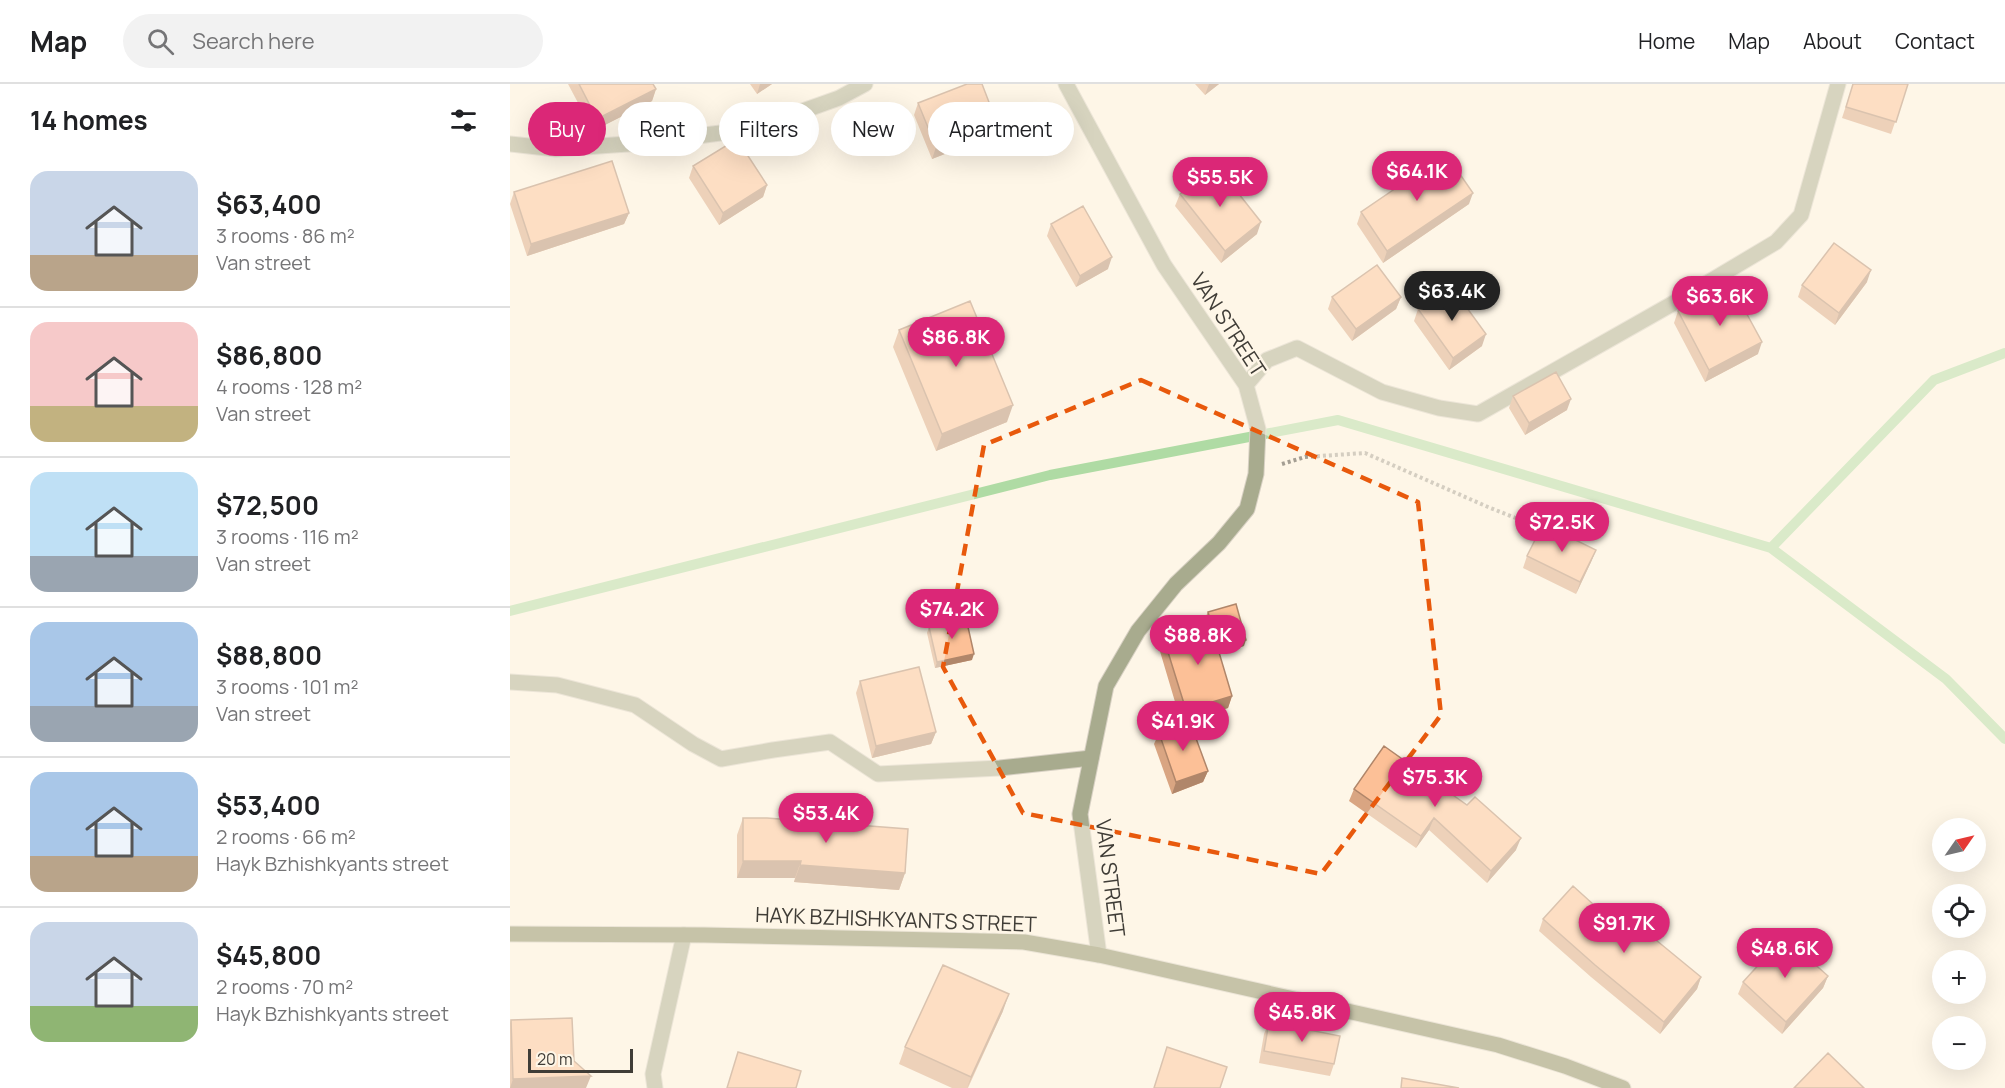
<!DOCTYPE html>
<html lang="en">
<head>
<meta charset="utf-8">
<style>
	:root { --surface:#fff; --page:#f2f2f2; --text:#202124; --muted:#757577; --line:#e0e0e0; --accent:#db2777 }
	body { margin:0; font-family:Manrope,sans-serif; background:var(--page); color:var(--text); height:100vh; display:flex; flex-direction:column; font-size:22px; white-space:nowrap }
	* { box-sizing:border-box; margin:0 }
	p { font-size:20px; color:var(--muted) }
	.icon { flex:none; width:33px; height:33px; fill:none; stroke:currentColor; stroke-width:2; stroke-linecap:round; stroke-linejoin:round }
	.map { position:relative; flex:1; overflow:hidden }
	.panel { display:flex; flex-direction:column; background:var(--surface); width:510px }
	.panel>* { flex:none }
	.hud { position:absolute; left:18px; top:18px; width:570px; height:54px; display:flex; gap:12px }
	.needle { width:39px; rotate:56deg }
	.buttons { position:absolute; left:1422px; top:734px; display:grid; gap:12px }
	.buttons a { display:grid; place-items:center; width:54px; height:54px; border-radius:50%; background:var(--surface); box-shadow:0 6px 24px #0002; font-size:30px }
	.scale { position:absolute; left:18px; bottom:15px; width:105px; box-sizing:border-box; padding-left:6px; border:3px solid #403d37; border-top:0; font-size:16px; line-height:21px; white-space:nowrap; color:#403d37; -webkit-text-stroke:4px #fef6e7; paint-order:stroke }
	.price { position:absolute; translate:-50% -51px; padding:0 14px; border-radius:21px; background:var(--accent); color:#fff; font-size:20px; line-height:39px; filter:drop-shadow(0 2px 3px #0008) }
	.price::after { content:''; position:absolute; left:50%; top:36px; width:18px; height:14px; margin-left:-9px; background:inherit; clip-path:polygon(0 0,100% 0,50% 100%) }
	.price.selected { background:#222; color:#fff }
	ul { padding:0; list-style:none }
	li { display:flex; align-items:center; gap:18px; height:150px; padding:0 30px }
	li+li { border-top:2px solid var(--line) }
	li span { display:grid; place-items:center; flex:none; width:168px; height:120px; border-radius:18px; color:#555 }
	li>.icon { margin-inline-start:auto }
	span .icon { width:72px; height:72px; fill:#fffc; stroke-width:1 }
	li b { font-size:26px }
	h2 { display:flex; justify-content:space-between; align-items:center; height:72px; padding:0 30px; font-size:26px }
	.chip { padding:0 21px; border-radius:27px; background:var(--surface); box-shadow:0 6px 24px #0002; font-size:21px; line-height:54px }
	.chip.selected { background:var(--accent); color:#fff }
	header { display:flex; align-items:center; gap:36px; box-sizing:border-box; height:84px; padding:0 30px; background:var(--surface); border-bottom:2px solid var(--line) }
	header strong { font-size:28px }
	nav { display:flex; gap:33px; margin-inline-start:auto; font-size:21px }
	.search { width:420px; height:54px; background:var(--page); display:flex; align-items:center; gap:15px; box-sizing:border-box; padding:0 21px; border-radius:33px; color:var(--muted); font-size:22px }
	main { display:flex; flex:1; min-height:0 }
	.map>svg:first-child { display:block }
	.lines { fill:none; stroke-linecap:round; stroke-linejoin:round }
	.stream { stroke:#afdba4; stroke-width:10 }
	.lane-casing { stroke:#d8d1c4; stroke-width:17 }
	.street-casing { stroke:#d8d1c4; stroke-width:17 }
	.secondary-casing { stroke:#d8d1c4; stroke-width:17 }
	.path { stroke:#a49e93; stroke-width:4; stroke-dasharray:3 3; stroke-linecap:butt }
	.lane { stroke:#a8ab8e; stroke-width:15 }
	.street { stroke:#a8ab8e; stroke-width:15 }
	.secondary { stroke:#83865c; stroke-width:15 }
	.wall { fill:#d9a582 }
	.shaded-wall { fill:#b0866a }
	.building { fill:#fcc097; stroke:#b0866a; stroke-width:1.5 }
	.marked { fill:none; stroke:#e8590c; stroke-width:4.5; stroke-dasharray:12 8; stroke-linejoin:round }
	.labels { text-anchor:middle; stroke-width:5; stroke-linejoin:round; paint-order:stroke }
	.street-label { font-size:21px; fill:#403d37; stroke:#fef6e7 }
</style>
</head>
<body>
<header>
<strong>Map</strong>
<div class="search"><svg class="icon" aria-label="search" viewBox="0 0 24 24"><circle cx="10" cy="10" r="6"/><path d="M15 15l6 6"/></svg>Search here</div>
<nav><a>Home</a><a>Map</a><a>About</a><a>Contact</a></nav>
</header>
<main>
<section class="panel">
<h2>14 homes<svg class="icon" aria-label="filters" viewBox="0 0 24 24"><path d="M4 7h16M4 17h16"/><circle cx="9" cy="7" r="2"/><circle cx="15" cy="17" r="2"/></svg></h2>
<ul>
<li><span style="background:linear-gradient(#c9d6e8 70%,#b9a48a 0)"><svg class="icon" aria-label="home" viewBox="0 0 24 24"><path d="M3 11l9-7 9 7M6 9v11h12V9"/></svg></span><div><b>$63,400</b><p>3 rooms · 86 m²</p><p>Van street</p></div></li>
<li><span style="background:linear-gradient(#f6c9c9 70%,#c2b280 0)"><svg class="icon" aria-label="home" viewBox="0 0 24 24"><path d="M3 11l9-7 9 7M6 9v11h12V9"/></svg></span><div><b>$86,800</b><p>4 rooms · 128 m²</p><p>Van street</p></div></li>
<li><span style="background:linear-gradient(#bfe0f5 70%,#9aa5b1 0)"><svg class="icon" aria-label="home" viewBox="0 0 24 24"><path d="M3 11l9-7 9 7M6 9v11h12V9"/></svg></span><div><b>$72,500</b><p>3 rooms · 116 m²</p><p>Van street</p></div></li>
<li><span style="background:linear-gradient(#a9c7e8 70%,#9aa5b1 0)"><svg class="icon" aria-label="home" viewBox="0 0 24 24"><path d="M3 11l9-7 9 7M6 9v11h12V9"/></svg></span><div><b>$88,800</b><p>3 rooms · 101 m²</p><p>Van street</p></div></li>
<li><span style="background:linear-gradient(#a9c7e8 70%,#b9a48a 0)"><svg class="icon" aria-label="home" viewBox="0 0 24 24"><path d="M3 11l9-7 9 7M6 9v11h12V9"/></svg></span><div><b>$53,400</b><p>2 rooms · 66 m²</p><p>Hayk Bzhishkyants street</p></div></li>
<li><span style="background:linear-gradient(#c9d6e8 70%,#8fb573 0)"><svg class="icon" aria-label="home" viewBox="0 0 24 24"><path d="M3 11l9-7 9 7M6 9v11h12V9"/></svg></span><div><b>$45,800</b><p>2 rooms · 70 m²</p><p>Hayk Bzhishkyants street</p></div></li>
</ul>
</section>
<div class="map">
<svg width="1495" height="1004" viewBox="0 0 1495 1004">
	<rect width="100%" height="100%" fill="#fef6e7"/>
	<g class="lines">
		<path class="stream" d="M1261,464L1424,296L1495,269
			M0,527L540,391L828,336L1261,464L1436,595L1495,655"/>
		<g class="lane-casing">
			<path id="lane" d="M0,598L47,601L125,621L183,660L211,675L263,666L320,658L368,690L490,684L581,674
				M145,1004L143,990L174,851"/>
		</g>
		<g class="street-casing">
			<path id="street" d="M556,0L654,181L736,301L748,345L746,390L737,425L709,459L666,500L628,547L596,602L570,730L589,871
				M0,60L46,65L132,59L242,45L329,14L355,0
				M736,301L757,276L787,264L872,308L929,324L968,330L1162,220L1266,158L1291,131L1328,0"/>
		</g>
		<g class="secondary-casing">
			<path id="secondary" d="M0,850L194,851L514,858L589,871L988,961L1055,982L1113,1004"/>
		</g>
		<path class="path" d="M772,380L795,373L855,369L978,423L1036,446"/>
		<use href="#lane" class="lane"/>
		<use href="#street" class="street"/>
		<use href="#secondary" class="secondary"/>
	</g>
	<path class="wall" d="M58,0H143L146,5L142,17L83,47Z
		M240,0H262L247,10Z
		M685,0H709L695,11Z
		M1343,0H1398L1381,50L1332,34Z
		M408,19L483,51L422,75L404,31Z
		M183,82L257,101L253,113L209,141L179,94Z
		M4,108L119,129L114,140L17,172L0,120Z
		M670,110L747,150L711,179L665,122Z
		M959,120L873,179L847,140L851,128Z
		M541,140L598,185L566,203L537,152Z
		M1357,198L1325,241L1288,213L1292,201Z
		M822,213H891L886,225L842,257L818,225Z
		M908,225L972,262L939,286L904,237Z
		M1168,227L1248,270L1195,298L1164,239Z
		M389,246L497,338L426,367L383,263Z
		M1003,312L1057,326L1015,351L999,324Z
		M1086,466L1081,478L1066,510L1013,484L1017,472Z
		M698,528L734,562L709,569L722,612L718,624L671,638L649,564L653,552L697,539L695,534Z
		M419,543L462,576L425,584L417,549Z
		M350,597L426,648L421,660L362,674L346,609Z
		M649,649L698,687L693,698L662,710L644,660Z
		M874,662L1006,766L977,799L919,746L906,764L839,717L844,705Z
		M233,734L395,789L389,806L284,798L285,794H227V751Z
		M1033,835L1115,849L1191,893L1187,905L1150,950L1081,893L1029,847Z
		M1318,892L1313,904L1272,950L1228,910L1233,898Z
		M493,927L458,1004H442L389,980L395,963Z
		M1,936L64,977L76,1004H0V939Z
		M759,938L824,980L820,992L749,979L754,950Z"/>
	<path class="shaded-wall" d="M250,0H262L247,10Z
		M699,0H709L695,11Z
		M146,5L142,17L83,47L87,35Z
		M487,39L483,51L422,75L426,63Z
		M257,101L253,113L209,141L213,129Z
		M963,109L959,120L873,179L877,167Z
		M119,129L114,140L17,172L21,160Z
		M751,138L747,150L711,179L715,167Z
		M602,173L598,185L566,203L570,192Z
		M1361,186L1357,198L1325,241L1329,229Z
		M891,213L886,225L842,257L846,245Z
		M976,250L972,262L939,286L943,274Z
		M1252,258L1248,270L1195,298L1199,286Z
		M1061,315L1057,326L1015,351L1019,339Z
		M503,321L497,338L426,367L432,350Z
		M1086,466L1081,478L1066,510L1070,498Z
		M736,556L734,562L705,570L707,564Z
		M464,570L462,576L425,584L427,578Z
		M722,612L718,624L671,638L676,626Z
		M426,648L421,660L362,674L366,662Z
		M698,687L693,698L662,710L666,698Z
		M924,734L919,746L906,764L911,752Z
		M1011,754L1006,766L977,799L981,787Z
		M233,777H291L285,794H227Z
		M290,781L395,789L389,806L284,798Z
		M1318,892L1313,904L1272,950L1276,938Z
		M1191,893L1187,905L1150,950L1154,938Z
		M499,910L493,927L457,1004L461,993Z
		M81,992L76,1004H0L3,995Z"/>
	<path class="building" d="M69,0H143L146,5L87,35Z
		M457,0H472L487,39L426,63L408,19Z
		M1343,0H1398L1386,38L1336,23Z
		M227,55L257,101L213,129L183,82Z
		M936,70L963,109L877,167L851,128Z
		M102,77L119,129L21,160L4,108Z
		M706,81L751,138L715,167L670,110Z
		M573,122L602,173L570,192L541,140Z
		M1324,159L1361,186L1329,229L1292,201Z
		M867,181L891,213L846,245L822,213Z
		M1220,199L1252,258L1199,286L1168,227Z
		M941,202L976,250L943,274L908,225Z
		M460,217L503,321L432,350L389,246Z
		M1046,288L1061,315L1019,339L1003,312Z
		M1033,440L1086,466L1070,498L1017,472Z
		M726,520L736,556L708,564L698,528Z
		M456,534L464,570L427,578L419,543Z
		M700,538L722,612L676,626L653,552Z
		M409,583L426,648L366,662L350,597Z
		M680,638L698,687L666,698L649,649Z
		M874,662L957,721L965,713L1011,754L981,787L924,734L911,752L844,705Z
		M233,734H257L398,745L395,789L290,781L291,777H233Z
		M1063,802L1115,849L1124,838L1191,893L1154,938L1085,881L1033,835Z
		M1274,853L1318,892L1276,938L1233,898Z
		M433,881L499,910L461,993L395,963Z
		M62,934L64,977L81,992L3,995L1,936Z
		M759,938L830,952L824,980L754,967Z
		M657,963L717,983L710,1004H644Z
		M228,968L291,987L286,1004H217Z
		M1318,969L1354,1004H1284Z
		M892,994L949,1004H891Z"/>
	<path d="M0 0H1495V1004H0ZM631,296L908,418L931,631L811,790L513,729L433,583L474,361Z" fill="#fef6e7" fill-opacity=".55" fill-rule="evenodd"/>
	<path class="marked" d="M631,296L908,418L931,631L811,790L513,729L433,583L474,361Z"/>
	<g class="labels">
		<g class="street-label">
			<text transform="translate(718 241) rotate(57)" y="7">VAN STREET</text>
			<text transform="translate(600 794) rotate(83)" y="7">VAN STREET</text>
			<text transform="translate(386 836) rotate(2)" y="7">HAYK BZHISHKYANTS STREET</text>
		</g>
	</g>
</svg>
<div class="buttons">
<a><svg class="needle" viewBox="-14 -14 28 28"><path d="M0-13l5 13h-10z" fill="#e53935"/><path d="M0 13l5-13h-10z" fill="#757577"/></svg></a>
<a><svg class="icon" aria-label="locate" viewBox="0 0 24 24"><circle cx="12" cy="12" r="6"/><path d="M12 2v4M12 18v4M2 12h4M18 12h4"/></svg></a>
<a>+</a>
<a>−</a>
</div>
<div class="scale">20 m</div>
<b class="price" style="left:907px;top:118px">$64.1K</b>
<b class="price" style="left:710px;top:124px">$55.5K</b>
<b class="price selected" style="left:942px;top:238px">$63.4K</b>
<b class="price" style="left:1210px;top:243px">$63.6K</b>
<b class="price" style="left:446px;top:284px">$86.8K</b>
<b class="price" style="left:1052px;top:469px">$72.5K</b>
<b class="price" style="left:442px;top:556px">$74.2K</b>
<b class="price" style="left:688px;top:582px">$88.8K</b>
<b class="price" style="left:673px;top:668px">$41.9K</b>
<b class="price" style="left:925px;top:724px">$75.3K</b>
<b class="price" style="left:316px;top:760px">$53.4K</b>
<b class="price" style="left:1114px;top:870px">$91.7K</b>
<b class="price" style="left:1275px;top:895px">$48.6K</b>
<b class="price" style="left:792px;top:959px">$45.8K</b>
<div class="hud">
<a class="chip selected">Buy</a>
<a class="chip">Rent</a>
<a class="chip">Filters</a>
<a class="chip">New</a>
<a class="chip">Apartment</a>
</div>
</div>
</main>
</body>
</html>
